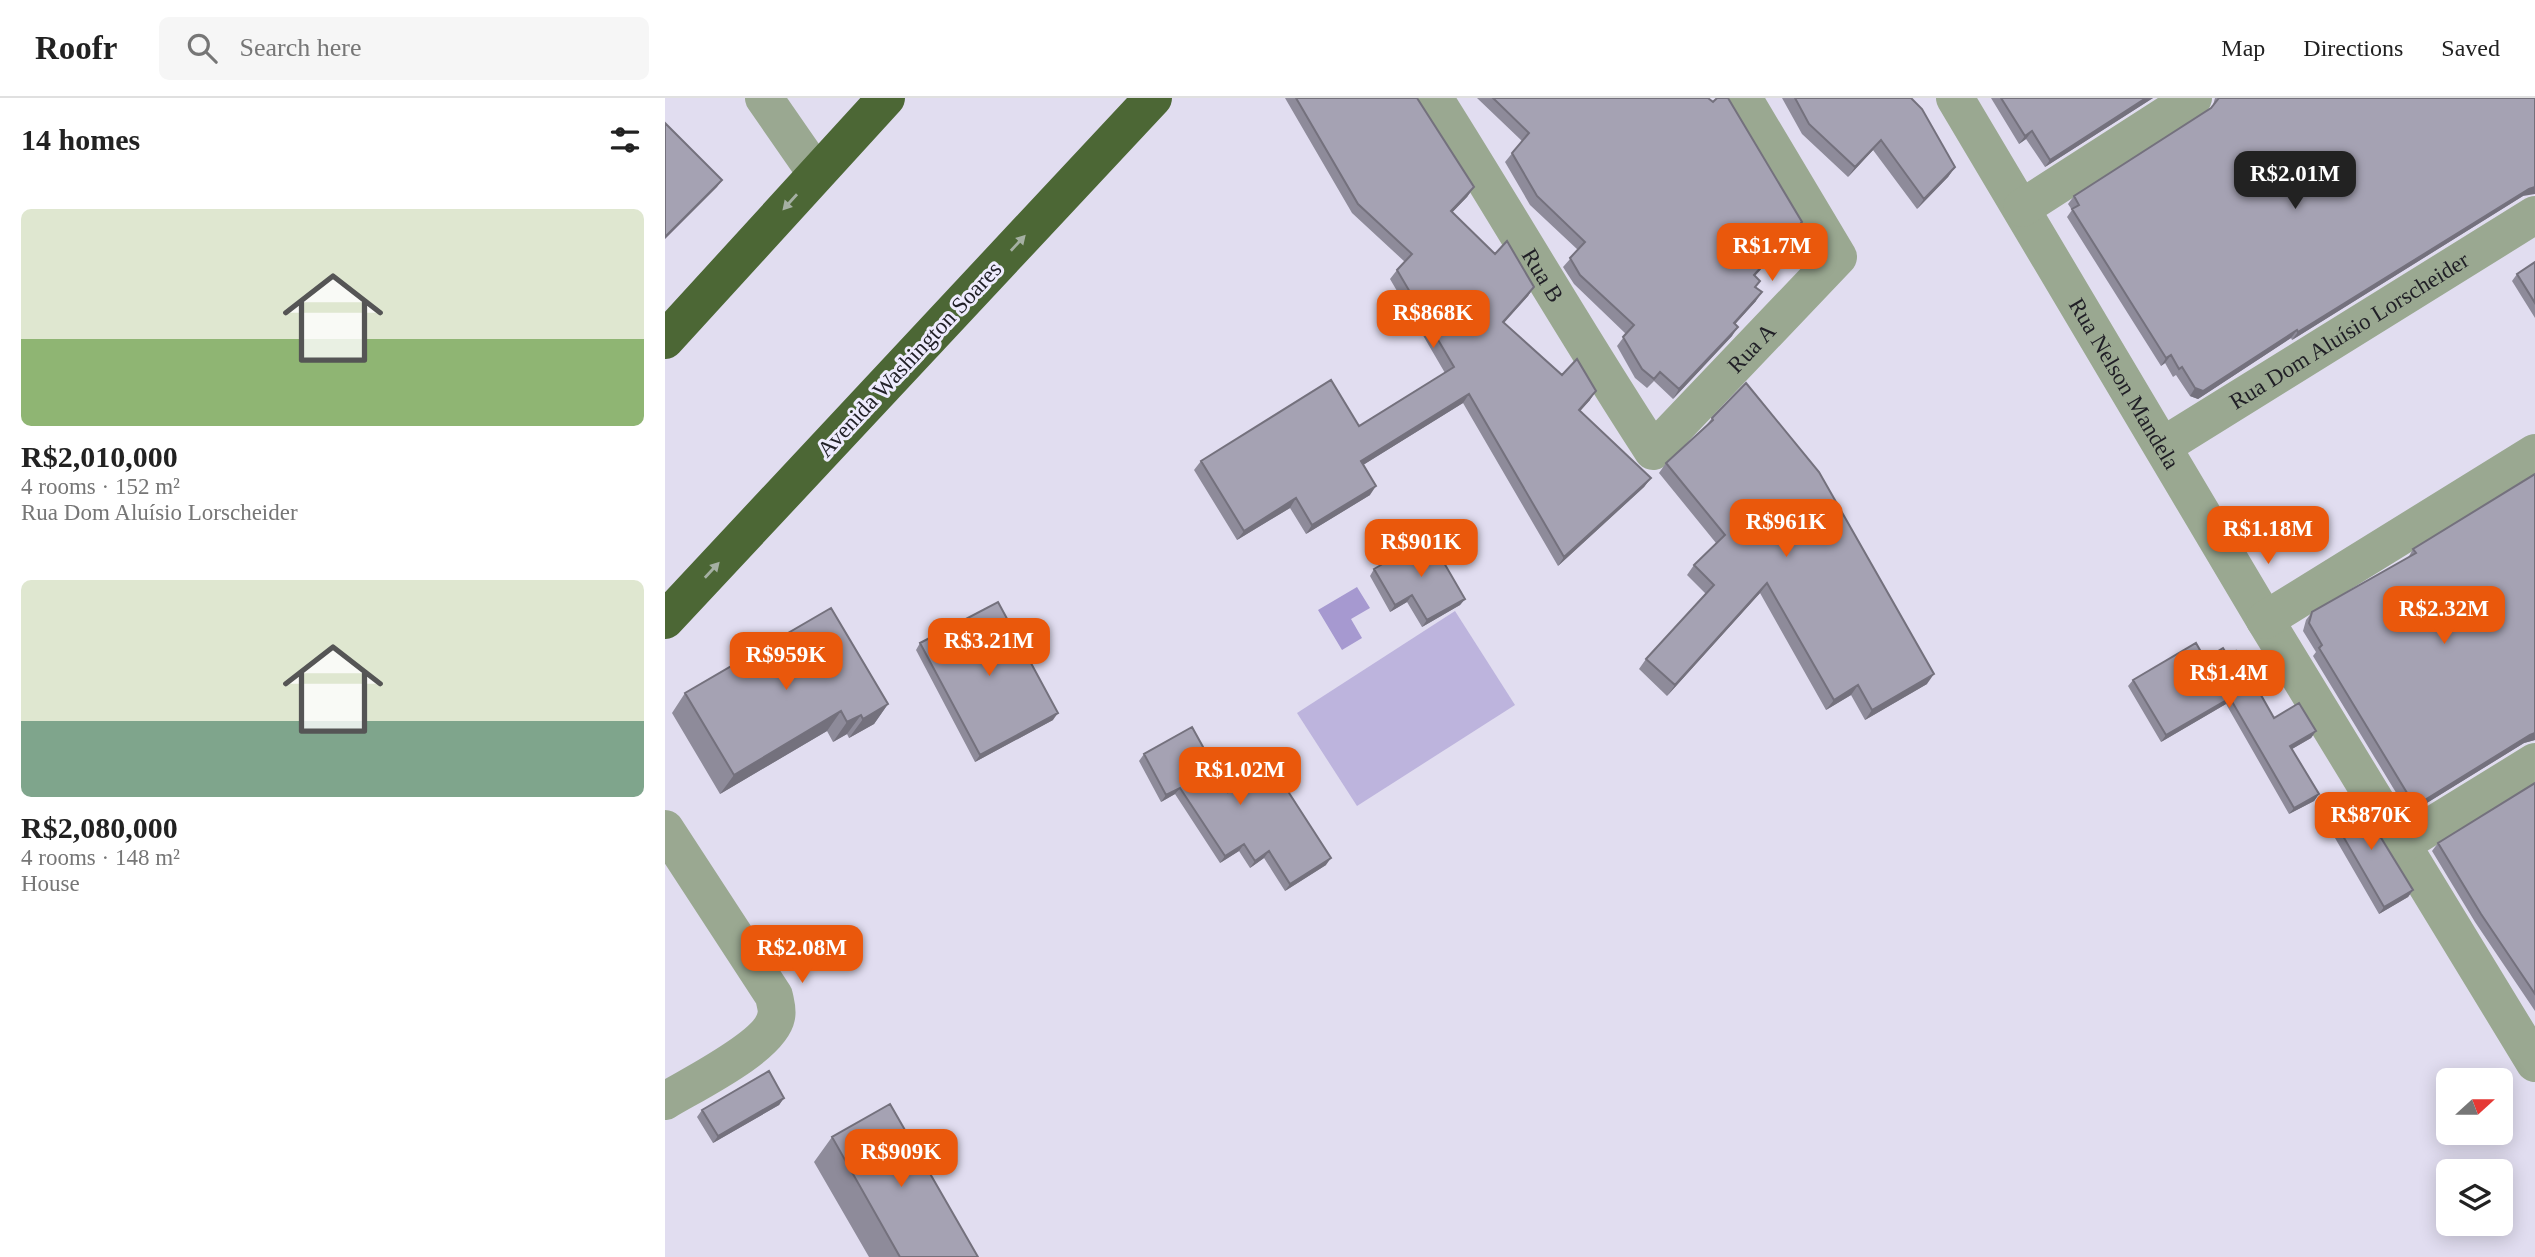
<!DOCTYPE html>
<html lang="en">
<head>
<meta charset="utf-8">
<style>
	:root { --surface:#fff; --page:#f6f6f6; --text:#222; --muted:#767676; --line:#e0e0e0; --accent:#ea580c }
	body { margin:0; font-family:"Times New Roman",serif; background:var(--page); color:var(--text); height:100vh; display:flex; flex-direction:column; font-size:26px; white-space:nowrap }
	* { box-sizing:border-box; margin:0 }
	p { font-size:23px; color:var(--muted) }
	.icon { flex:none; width:38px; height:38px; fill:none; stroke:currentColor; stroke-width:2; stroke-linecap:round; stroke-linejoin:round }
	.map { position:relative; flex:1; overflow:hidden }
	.side { display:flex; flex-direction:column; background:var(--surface); width:665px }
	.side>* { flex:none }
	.needle { width:46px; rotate:69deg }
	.controls { position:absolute; left:1771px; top:970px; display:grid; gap:14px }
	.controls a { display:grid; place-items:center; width:77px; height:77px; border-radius:10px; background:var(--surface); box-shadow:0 4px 18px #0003; font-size:35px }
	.price { position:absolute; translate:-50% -60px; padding:0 16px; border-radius:14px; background:var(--accent); color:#fff; font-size:23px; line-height:46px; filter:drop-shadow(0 2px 4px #0008) }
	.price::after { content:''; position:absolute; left:50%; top:42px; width:21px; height:16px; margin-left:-10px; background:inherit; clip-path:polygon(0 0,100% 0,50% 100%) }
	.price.current { background:#222; color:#fff }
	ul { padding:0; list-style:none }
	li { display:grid; align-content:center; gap:14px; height:371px; padding:0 21px }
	li span { display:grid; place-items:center; height:217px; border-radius:10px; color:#555 }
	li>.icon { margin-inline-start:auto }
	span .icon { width:126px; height:126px; fill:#fffc; stroke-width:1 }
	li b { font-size:30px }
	h2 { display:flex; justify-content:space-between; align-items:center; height:84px; padding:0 21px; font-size:30px }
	header { display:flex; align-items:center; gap:42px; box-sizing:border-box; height:98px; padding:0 35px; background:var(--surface); border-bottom:2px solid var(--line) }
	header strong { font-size:33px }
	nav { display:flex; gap:38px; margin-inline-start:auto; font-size:24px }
	.search { width:490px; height:63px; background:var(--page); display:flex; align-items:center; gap:18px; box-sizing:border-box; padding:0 24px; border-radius:10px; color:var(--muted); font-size:26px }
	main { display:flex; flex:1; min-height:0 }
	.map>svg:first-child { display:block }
	.green { fill:#bdb4dd }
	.water { fill:#a699d0 }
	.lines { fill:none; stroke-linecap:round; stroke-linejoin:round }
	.street { stroke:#9aa891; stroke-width:38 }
	.highway { stroke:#4c6735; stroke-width:38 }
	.wall { fill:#8e8b9a }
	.shaded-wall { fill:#74717d }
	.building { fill:#a5a2b3; stroke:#74717d; stroke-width:2 }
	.oneway { fill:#a5b0a3 }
	.labels { text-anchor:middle; stroke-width:6; stroke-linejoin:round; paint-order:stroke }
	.street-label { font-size:23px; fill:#201f26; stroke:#eeebfd }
</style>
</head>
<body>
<header>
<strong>Roofr</strong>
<div class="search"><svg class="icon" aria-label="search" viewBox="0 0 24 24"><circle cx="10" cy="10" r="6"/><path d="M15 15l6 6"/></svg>Search here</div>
<nav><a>Map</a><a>Directions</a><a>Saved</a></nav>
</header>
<main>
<section class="side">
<h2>14 homes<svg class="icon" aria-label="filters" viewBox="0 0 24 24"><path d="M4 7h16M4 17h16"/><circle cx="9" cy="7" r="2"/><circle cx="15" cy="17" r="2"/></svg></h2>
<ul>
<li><span style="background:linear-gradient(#dfe7d0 60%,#8fb573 0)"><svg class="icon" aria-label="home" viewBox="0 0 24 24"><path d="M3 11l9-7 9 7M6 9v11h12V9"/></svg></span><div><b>R$2,010,000</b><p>4 rooms · 152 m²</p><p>Rua Dom Aluísio Lorscheider</p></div></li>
<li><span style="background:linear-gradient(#dfe7d0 65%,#7fa58c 0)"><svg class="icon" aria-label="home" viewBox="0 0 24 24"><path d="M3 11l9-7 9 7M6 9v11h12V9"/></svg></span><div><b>R$2,080,000</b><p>4 rooms · 148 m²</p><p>House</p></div></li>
</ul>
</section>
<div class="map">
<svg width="1870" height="1159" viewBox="0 0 1870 1159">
	<rect width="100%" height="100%" fill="#e1ddf0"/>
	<path class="green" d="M790,513L850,607L692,708L632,615Z"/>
	<path class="water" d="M692,489L705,510L686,521L697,540L677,552L653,512Z"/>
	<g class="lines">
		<g class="street">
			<path d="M99,0L151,75"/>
			<path id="s1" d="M769,0C843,117 912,237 988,353L1173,159L1078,0"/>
			<path id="s2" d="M1290,0L1600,522L1870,965"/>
			<path d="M1357,110L1528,0"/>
			<path id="s3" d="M1498,348L1870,117"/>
			<path d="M1600,522L1870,355"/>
			<path d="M0,731L109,898C110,904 113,912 111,919C105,949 26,987 0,1003"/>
			<path d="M1737,746L1870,664"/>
		</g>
		<path class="highway" d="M0,242L221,0
			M0,522L488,0"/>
	</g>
	<path class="wall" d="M620,0H752L809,89L802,99L787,114L830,156L869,189L863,198L839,225L925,302L915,313L986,380L979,389L893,468L798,305L698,367L705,397L641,436L625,410L572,442L529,372L536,363L694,328L780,275L725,181L732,172L740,164L687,115Z
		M812,0H1043L1137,124L1131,133L1090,178L1091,203L1070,226L1067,238L1008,301L989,283L982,290L970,280L952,248L961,236L909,186L898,169L913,152L865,107L840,64L857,43Z
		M1117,0H1246L1290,69L1283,79L1252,111L1208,52L1183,79L1137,36Z
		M1326,0H1488L1380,69L1361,41L1354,46Z
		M1550,0H1870L1858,98L1627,242L1626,240L1533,301L1525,298L1511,277L1508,279L1500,265L1496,268L1402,119L1407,112L1403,106L1409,98L1546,10L1548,7Z
		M1870,164V220L1847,183L1852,176Z
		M1047,320L1262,586L1200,622L1186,597L1161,612L1095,495L1002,598L974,571L981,561L1041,496L1022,477L1029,467L1051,445L994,375L1001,365L1041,328Z
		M1870,376V642L1859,645L1744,716L1648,558L1651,554L1638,533L1641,522L1647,514L1743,460L1748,451Z
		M709,471L800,501L795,507L757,529L742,504L725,514L705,478Z
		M255,545L388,622L310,664L251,552Z
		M1563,558L1609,620L1651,633L1646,640L1627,651L1654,696L1649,703L1624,716L1561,606L1496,644L1463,588L1468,582L1540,561Z
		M20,595L223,606L209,626L184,640L182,636L168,644L162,633L55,696L7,615Z
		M479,656L563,694L661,767L620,793L599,760L585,770L574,753L555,765L510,696L496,704L474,663Z
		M1870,685V913L1810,824L1767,753L1773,745Z
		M1664,714L1748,792L1743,799L1714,816L1659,721Z
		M119,1000L114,1007L48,1045L32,1019L37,1012Z
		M167,1039L313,1159H204L149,1064Z"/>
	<path class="shaded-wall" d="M1481,0H1488L1380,69L1385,62Z
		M1367,33L1361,41L1354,46L1360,38Z
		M1216,42L1208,52L1183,79L1190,69Z
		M1290,69L1283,79L1252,111L1259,101Z
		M57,82L52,89L0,141V139Z
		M809,89L802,99L780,122L786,113Z
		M1870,89V96L1858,98L1627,242L1633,234L1864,91Z
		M1137,124L1131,133L1082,186L1089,177Z
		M869,189L863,198L831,233L838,224Z
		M1097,194L1091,203L1063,234L1069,225Z
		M1073,229L1067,238L1008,301L1014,291Z
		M1632,232L1626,240L1533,301L1525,298L1530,290Z
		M1506,257L1500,265L1496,268L1501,260Z
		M931,293L925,302L908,321L914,312Z
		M804,296L798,305L690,372L696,363Z
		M986,380L979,389L893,468L899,459Z
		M711,388L705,397L641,436L647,427Z
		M631,400L625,410L572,442L579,433Z
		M1102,485L1095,495L1002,598L1010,587Z
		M747,497L742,504L725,514L730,507Z
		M800,501L795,507L757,529L762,522Z
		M1269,576L1262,586L1200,622L1207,612Z
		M1193,587L1186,597L1161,612L1169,602Z
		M1565,600L1561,606L1496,644L1501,637Z
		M223,606L209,626L184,640L198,621Z
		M176,613L162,633L55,696L69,677Z
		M393,615L388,622L310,664L315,657Z
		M196,617L182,636L168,644L182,624Z
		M1651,633L1646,640L1620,655L1625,648Z
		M1870,635V642L1859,645L1744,716L1750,708L1865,637Z
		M515,690L510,696L496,704L501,697Z
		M1654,696L1649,703L1624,716L1629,710Z
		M579,746L574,753L555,765L560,758Z
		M604,753L599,760L585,770L590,763Z
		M666,760L661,767L620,793L625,786Z
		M1748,792L1743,799L1714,816L1719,809Z
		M119,1000L114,1007L48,1045L53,1038Z"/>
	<path class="building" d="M631,0H752L809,89L786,113L830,156L842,143L869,189L838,224L897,277L912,261L931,293L914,312L986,380L899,459L804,296L696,363L711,388L647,427L631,400L579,433L536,363L666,282L694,328L789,269L732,172L747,156L693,106Z
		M828,0H1043L1048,4L1052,0H1063L1137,124L1089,177L1095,183L1090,189L1097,194L1069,225L1073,229L1014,291L995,274L989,281L977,271L958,239L969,227L915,177L905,160L920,144L872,98L847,55L864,35Z
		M1130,0H1246L1257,11L1290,69L1259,101L1216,42L1190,69L1144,26Z
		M1336,0H1481L1385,62L1367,33L1360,38Z
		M1554,0H1870V89L1864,91L1633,234L1632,232L1538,293L1530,290L1517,269L1514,271L1506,257L1501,260L1407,111L1414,107L1409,98L1546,10Z
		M0,25L57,82L0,139Z
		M1870,164V205L1852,176Z
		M1081,285L1154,374L1269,576L1207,612L1193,587L1169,602L1102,485L1010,587L981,561L1049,487L1029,467L1060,437L1001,365L1048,322L1047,320Z
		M1870,376V635L1865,637L1750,708L1654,550L1657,547L1644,525L1647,514L1751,455L1748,451Z
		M764,439L800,501L762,522L747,497L730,507L709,471Z
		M333,504L393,615L315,657L255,545Z
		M166,510L223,606L198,621L196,617L182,624L176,613L69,677L20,595Z
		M1531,545L1540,561L1558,550L1563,558L1571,553L1609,620L1634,605L1651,633L1625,648L1654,696L1629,710L1565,600L1501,637L1468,582Z
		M527,629L563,694L606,667L666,760L625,786L604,753L590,763L579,746L560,758L515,690L501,697L479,656Z
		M1870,685V896L1816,816L1773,745Z
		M1691,699L1748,792L1719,809L1664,714Z
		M104,973L119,1000L53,1038L37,1012Z
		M225,1006L313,1159H235L167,1039Z"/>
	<defs><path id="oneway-solid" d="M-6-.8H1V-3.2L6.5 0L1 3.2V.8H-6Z" transform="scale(1.75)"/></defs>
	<g class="oneway">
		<use href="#oneway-solid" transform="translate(125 104) rotate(132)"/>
		<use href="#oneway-solid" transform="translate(353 145) rotate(-47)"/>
		<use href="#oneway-solid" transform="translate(47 472) rotate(-47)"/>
	</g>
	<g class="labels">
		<g class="street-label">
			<text dy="8" stroke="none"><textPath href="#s1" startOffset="208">Rua B</textPath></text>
			<text dy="8" stroke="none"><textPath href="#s3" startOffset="219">Rua Dom Aluísio Lorscheider</textPath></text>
			<text dy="8" stroke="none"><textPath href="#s1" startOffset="558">Rua A</textPath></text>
			<text transform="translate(244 261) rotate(-47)" y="8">Avenida Washington Soares</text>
			<text dy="8" stroke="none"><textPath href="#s2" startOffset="332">Rua Nelson Mandela</textPath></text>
		</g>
	</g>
</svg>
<div class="controls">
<a><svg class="needle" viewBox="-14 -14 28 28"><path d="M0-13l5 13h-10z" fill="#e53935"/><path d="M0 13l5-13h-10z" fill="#767676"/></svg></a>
<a><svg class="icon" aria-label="layers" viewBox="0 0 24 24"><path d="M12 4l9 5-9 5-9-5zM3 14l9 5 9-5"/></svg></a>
</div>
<b class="price current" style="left:1630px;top:113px">R$2.01M</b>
<b class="price" style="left:1107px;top:185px">R$1.7M</b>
<b class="price" style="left:768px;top:252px">R$868K</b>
<b class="price" style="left:1121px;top:461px">R$961K</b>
<b class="price" style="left:1603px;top:468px">R$1.18M</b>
<b class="price" style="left:756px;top:481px">R$901K</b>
<b class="price" style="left:1779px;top:548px">R$2.32M</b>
<b class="price" style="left:324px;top:580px">R$3.21M</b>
<b class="price" style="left:121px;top:594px">R$959K</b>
<b class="price" style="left:1564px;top:612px">R$1.4M</b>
<b class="price" style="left:575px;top:709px">R$1.02M</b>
<b class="price" style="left:1706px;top:754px">R$870K</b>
<b class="price" style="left:137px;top:887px">R$2.08M</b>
<b class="price" style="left:236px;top:1091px">R$909K</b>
</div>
</main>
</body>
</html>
